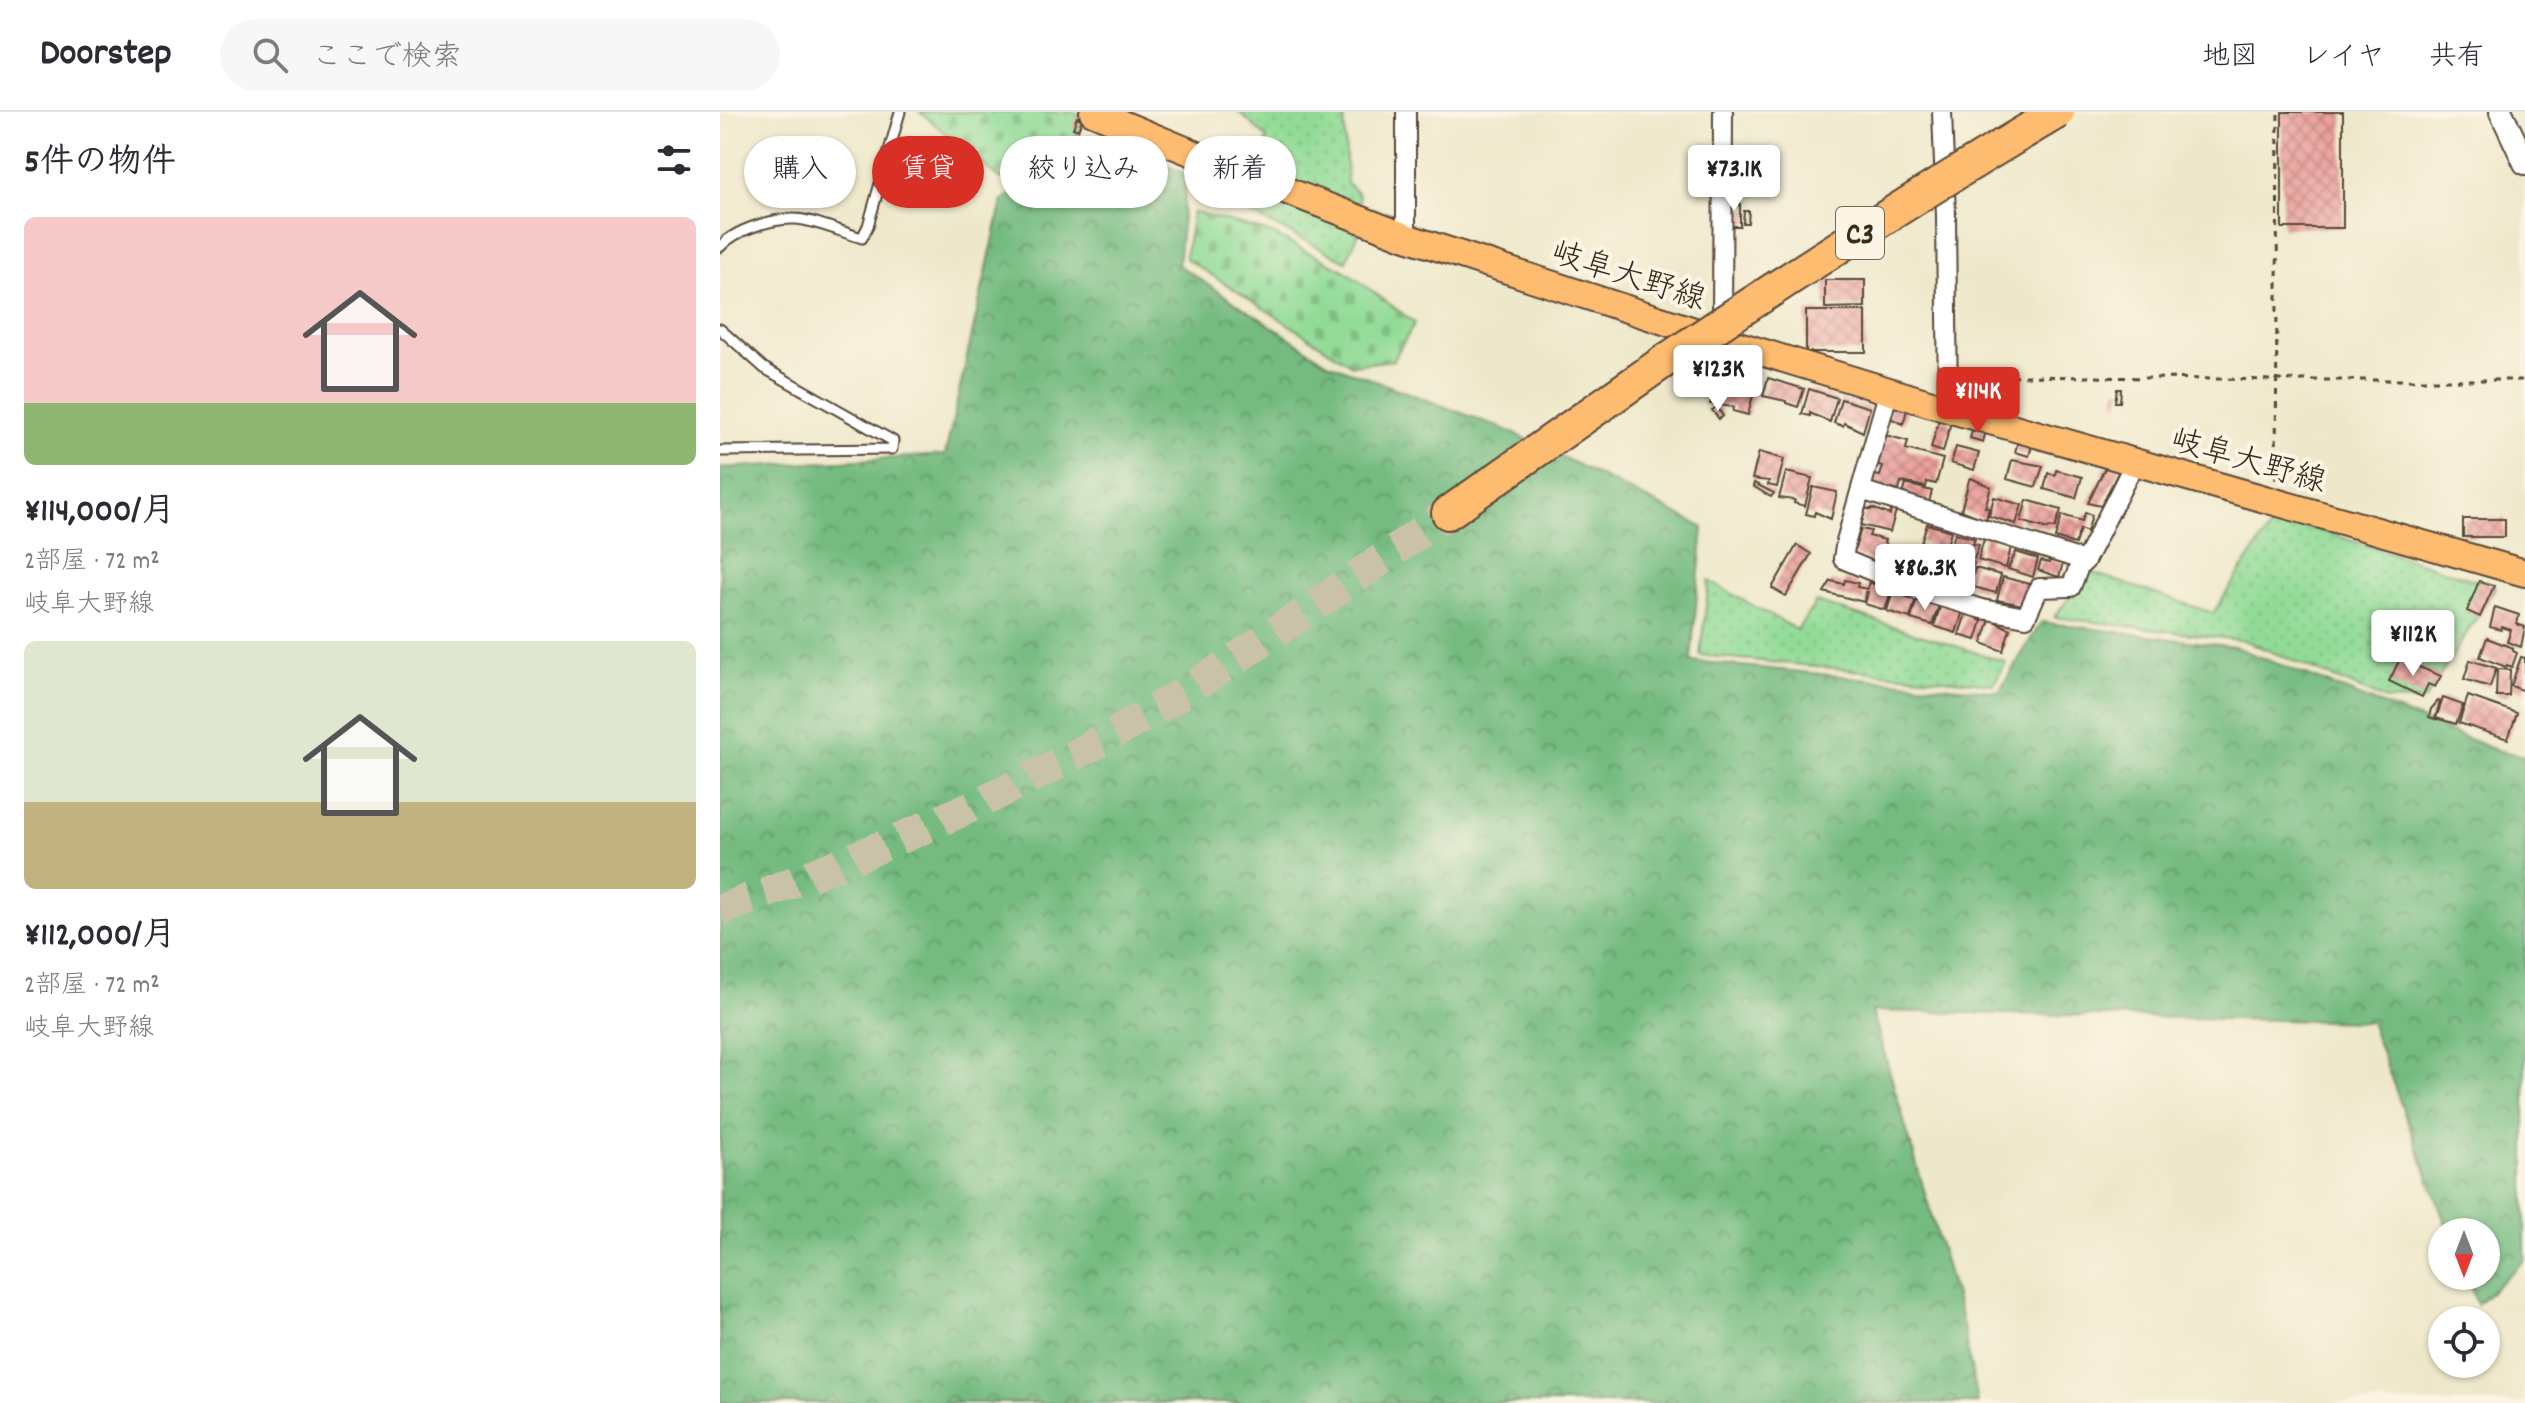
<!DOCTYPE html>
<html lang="ja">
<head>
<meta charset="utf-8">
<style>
	:root { --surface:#fff; --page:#f7f7f7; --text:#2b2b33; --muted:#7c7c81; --line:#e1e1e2; --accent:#d93025 }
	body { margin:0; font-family:Dekko,"Klee One",sans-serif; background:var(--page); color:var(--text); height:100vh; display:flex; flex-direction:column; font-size:30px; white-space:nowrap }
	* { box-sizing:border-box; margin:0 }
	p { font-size:26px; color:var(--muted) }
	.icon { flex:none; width:44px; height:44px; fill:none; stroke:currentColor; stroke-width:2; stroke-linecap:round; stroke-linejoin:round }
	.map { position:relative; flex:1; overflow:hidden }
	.drawer { display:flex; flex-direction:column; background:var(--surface); width:720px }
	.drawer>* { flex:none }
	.hud { position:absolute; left:24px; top:24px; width:760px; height:72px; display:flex; gap:16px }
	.needle { width:52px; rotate:180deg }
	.controls { position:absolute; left:1708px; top:1106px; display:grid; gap:16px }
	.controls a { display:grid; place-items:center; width:72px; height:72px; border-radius:50%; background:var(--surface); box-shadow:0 2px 6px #0004; font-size:40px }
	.price { position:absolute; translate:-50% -68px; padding:0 18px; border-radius:8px; background:#fff; color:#222; font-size:26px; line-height:52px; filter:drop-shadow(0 2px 4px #0008) }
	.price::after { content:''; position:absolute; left:50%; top:48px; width:24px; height:18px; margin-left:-12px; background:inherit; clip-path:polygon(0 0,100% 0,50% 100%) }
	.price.active { background:var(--accent); color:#fff }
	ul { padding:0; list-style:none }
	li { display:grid; align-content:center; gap:16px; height:424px; padding:0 24px }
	li span { display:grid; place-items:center; height:248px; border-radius:12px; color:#555 }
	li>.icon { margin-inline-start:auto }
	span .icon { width:144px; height:144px; fill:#fffc; stroke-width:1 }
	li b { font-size:34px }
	h2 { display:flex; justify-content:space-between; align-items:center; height:96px; padding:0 24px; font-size:34px }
	.pill { padding:0 28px; border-radius:36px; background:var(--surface); box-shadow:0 2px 6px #0004; font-size:28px; line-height:72px }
	.pill.active { background:var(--accent); color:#fff }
	header { display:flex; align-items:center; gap:48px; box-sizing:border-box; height:112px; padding:0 40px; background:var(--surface); border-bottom:2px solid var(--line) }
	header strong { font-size:38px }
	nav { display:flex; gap:44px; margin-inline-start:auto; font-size:28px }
	.search { width:560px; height:72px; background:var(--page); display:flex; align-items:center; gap:20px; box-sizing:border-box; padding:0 28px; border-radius:44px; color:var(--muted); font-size:30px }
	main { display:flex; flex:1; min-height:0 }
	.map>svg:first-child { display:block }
	.grass { fill:url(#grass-dots); stroke:#66825a; stroke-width:2 }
	.forest { fill:url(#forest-crowns); stroke:#58724f; stroke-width:2 }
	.cemetery { fill:url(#cemetery-stones); stroke:#66825a; stroke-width:2 }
	.building { fill:url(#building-cross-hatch) }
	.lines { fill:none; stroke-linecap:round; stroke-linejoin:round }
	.motorway-tunnel { stroke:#cac2a8; stroke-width:32; stroke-dasharray:32 16; stroke-linecap:butt }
	.service-casing { stroke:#564638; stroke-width:13 }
	.minor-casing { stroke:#564638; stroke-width:22 }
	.tertiary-casing { stroke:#564638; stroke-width:26 }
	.primary-casing { stroke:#564638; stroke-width:30 }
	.motorway-casing { stroke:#564638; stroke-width:36 }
	.path { stroke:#564638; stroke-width:3; stroke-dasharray:6 6; stroke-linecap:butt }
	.service { stroke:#fff; stroke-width:9 }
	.minor { stroke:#fff; stroke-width:18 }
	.tertiary { stroke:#fff; stroke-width:22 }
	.primary { stroke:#fdbc6f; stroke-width:26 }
	.motorway { stroke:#fdbc6f; stroke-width:32 }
	.motorway-bridge-casing { stroke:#564638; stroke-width:36; stroke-linecap:butt }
	.motorway-bridge { stroke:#fdbc6f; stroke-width:32 }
	.labels { text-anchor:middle; stroke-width:8; stroke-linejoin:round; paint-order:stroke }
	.shield { fill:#fcf5e5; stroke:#75675a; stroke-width:2 }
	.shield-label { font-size:30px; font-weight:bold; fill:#3b2a1e }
	.street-label { font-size:32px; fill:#3b2a1e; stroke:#fcf5e5 }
</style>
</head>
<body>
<header>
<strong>Doorstep</strong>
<div class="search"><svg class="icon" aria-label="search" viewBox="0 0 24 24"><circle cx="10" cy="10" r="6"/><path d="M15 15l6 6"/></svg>ここで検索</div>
<nav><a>地図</a><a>レイヤ</a><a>共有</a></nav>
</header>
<main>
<section class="drawer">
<h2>5件の物件<svg class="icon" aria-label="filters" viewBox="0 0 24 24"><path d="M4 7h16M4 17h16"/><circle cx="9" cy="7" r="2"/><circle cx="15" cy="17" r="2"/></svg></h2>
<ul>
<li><span style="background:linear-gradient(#f6c9c9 75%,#8fb573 0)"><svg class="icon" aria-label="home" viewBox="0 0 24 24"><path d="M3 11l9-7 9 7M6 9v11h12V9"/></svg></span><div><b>¥114,000/月</b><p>2部屋 · 72 m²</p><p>岐阜大野線</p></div></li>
<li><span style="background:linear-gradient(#dfe7d0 65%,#c2b280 0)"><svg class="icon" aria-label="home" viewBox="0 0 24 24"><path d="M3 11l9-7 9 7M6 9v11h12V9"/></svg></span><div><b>¥112,000/月</b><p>2部屋 · 72 m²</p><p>岐阜大野線</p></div></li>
</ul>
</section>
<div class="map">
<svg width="1805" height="1291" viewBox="0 0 1805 1291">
	<defs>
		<pattern id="grass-dots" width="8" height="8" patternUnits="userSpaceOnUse" patternTransform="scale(2)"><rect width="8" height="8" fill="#92db97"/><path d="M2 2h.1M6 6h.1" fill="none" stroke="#7fbc82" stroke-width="1.8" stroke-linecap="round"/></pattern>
		<pattern id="forest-crowns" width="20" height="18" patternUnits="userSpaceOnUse" patternTransform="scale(2)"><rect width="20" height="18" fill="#75bb80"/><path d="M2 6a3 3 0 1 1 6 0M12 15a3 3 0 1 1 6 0" fill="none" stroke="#619868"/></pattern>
		<pattern id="cemetery-stones" width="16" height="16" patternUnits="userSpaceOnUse" patternTransform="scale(2)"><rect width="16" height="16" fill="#92db97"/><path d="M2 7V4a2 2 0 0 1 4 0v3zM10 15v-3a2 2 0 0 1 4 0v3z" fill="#7fbc82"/></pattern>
		<pattern id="building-cross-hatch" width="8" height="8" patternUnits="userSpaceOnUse" patternTransform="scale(2)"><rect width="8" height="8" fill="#eba09d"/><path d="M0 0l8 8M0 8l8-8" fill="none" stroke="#c0837f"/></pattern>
	</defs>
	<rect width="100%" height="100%" fill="#fcf5e5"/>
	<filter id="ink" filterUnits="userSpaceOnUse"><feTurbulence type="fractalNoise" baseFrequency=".0125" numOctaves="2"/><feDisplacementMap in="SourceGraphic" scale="16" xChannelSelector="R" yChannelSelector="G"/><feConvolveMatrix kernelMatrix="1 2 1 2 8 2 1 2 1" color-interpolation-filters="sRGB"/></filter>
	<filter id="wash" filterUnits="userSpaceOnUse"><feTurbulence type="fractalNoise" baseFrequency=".006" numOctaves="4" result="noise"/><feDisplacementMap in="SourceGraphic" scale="32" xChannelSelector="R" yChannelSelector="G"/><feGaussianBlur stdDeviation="1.8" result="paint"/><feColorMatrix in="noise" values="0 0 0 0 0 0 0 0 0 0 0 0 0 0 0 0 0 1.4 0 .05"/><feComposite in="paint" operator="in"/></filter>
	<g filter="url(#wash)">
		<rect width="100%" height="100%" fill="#eee8cb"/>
		<path class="grass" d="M519,0H624L627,71L639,83L640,98L539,58L547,26Z
			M480,58L639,121L626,149L478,76Z
			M1555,408L1605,420L1776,475L1704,589L1667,588L1526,529L1334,505L1370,460L1493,501Z
			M989,469L1077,518L1096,490L1286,550L1274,572L980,543Z"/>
		<path class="forest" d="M370,24L467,62L458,153L608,251L792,320L983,415L971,549L1279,580L1321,510L1515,535L1776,638L1805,644V1148L1757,1192L1746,1164H1766V1120H1729L1650,910L1152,899L1241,1205L1258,1291H0V356L225,343L282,89Z"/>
		<path class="cemetery" d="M200,0H354L364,4L344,57L280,67Z
			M473,100L550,121L624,158L695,211L673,248L632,253L465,146Z"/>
		<g id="blocks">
			<path class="building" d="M1562,0H1623V116H1562Z
				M357,5L362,7L358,18L353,16Z
				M1050,60L1051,77L1031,78V61Z
				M1008,88H1020V114H1009Z
				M1024,99H1029L1028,111H1023Z
				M1105,168H1145V195L1105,196Z
				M1086,199H1146V240H1086Z
				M1048,266L1084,277L1078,295L1066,291V289L1043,284Z
				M995,273L1033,283L1028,303L1013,299L1014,295L990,292Z
				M1089,277L1117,286L1110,310L1090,301V304L1082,302Z
				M1397,277H1401L1400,290H1395Z
				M1121,287L1150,296L1143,320L1124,311L1123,314L1114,311Z
				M1171,294L1187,298L1183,312L1168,305Z
				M997,295L1003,304L999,307L992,298Z
				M1219,307L1231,310L1223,340L1211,336Z
				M1253,316L1266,319L1263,330L1250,326Z
				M1165,323L1188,329L1186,337L1223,347L1216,372L1207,370L1206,375L1181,370L1179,379L1152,372L1154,363L1160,364L1163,354L1158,353Z
				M1298,329L1312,334L1309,344L1295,340Z
				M1236,335L1259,341L1254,358L1231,351Z
				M1039,340L1064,347L1057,375L1048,373L1049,369L1032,367Z
				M1292,348L1323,354L1316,375L1287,367Z
				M1386,354L1400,357L1381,394L1368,391Z
				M1336,358L1362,365L1356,386L1324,377L1328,361L1335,363Z
				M1066,360L1092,366L1085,394L1074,391L1075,388L1059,386Z
				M1251,366L1271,375L1265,395L1269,396L1266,408L1241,398L1249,368Z
				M1034,371L1054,381L1051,385L1033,374Z
				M1186,372L1212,379L1209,390L1183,383Z
				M1093,375L1117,380L1111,407L1095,400L1094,404L1086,402Z
				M1274,385L1302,393L1296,412L1269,404Z
				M1307,388L1341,398L1335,416L1329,415L1328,417L1301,409Z
				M1172,394L1177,395L1170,420L1141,413L1146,396L1151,398L1152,396L1170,403Z
				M1365,401L1372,403L1367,420L1360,417L1355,432L1335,426L1342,403L1362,409Z
				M1743,407H1785V425H1743Z
				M1207,412L1231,419L1226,438L1201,430Z
				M1141,417L1151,419L1149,424L1165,428L1164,431L1166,432L1161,451L1133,443Z
				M1266,420L1273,421L1271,429L1291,435L1286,456L1258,448Z
				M1235,421L1255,427L1253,432L1259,433L1254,447L1230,439Z
				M1077,433L1091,442L1066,484L1052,476Z
				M1296,440L1318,447L1313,465L1288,457Z
				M1220,441L1226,442L1223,453L1216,451L1215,454L1219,455L1215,467L1192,463L1198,443L1218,446Z
				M1227,443L1254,451L1245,480L1239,479L1241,474L1220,468Z
				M1331,447L1343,451L1339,465L1318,458L1321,449L1329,451Z
				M1255,456L1281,463L1276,481L1250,474Z
				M1283,465L1309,472L1303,493L1277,488Z
				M1125,468L1138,471L1137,475L1147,477L1149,470L1171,479L1165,498L1145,492L1148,480H1145L1144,490L1104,480L1111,469L1124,472Z
				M1759,469L1774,474L1760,505L1747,499Z
				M1173,478L1196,486L1190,506L1167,499Z
				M1197,486L1219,493L1212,513L1191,507Z
				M1221,492L1243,499L1236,521L1214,514Z
				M1775,495L1799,503L1797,512L1805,515L1801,535L1787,530L1791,518L1782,515L1781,518L1770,515Z
				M1246,501L1261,503L1259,508L1262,509L1256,528L1239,523Z
				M1270,507L1290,517L1283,539L1262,531Z
				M1767,526L1793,536V539L1797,541L1792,555L1787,553L1786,555L1760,545Z
				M1801,545L1805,546V579L1791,574Z
				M1680,547L1721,564L1715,575L1708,572L1702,585L1669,569Z
				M1750,548L1776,556L1770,575L1744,567Z
				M1777,557L1790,558L1789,584H1776Z
				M1748,584L1797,601L1788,627L1739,611Z
				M1723,586L1743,593L1736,612L1716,606Z
				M1718,589L1720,590L1715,607L1709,605L1711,597Z"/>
		</g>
	</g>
	<g filter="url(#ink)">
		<use href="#blocks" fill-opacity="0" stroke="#564638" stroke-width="2"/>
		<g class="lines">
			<path class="motorway-tunnel" d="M0,798C157,740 313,673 456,585C549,527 638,463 728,401"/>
			<g class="service-casing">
				<path id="service" d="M0,135C14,118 53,106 75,107C92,107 124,121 142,126L148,114L180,0
					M0,217L44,256L173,329L172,337L0,339"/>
			</g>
			<g class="minor-casing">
				<path id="minor" d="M686,0V125
					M1222,0L1226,104L1228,297
					M1002,213L1003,0
					M1169,278L1126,429L1123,447L1197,478L1262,497L1306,505L1319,476L1351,475L1359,455L1365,449L1415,350
					M1141,378L1365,449"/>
			</g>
			<g class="tertiary-casing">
				<path id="tertiary" d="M1781,0L1805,51"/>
			</g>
			<g class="primary-casing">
				<path id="primary" d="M373,0L526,63L686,125L1002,228L1228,297L1805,461"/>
			</g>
			<g class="motorway-casing">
				<path id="motorway" d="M728,401L946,248"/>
			</g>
			<path class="path" d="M1244,263L1557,268H1805
				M1556,368L1558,0"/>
			<use href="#service" class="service"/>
			<use href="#minor" class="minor"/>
			<use href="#tertiary" class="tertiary"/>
			<use href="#primary" class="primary"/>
			<use href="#motorway" class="motorway"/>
			<g class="motorway-bridge-casing">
				<path id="motorway-bridge" d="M946,248C1075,162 1205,78 1338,0"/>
			</g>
			<use href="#motorway-bridge" class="motorway-bridge"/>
		</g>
	</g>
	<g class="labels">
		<rect class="shield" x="1116" y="95" width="48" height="52" rx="6"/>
		<g class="shield-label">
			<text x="1140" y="131">C3</text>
		</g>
		<g class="street-label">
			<text transform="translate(909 162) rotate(18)" y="11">岐阜大野線</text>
			<text transform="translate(1529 347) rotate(16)" y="11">岐阜大野線</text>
		</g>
	</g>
</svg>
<div class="controls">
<a><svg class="needle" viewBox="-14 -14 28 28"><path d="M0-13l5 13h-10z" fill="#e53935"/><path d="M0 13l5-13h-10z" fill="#7c7c81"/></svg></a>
<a><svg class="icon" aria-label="locate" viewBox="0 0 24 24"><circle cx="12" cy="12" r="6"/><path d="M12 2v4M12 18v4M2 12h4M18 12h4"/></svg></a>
</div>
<b class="price" style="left:1014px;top:101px">¥73.1K</b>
<b class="price" style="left:998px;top:301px">¥123K</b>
<b class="price active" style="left:1258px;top:323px">¥114K</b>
<b class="price" style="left:1205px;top:500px">¥86.3K</b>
<b class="price" style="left:1693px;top:566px">¥112K</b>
<div class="hud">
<a class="pill">購入</a>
<a class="pill active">賃貸</a>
<a class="pill">絞り込み</a>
<a class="pill">新着</a>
</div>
</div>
</main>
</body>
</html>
